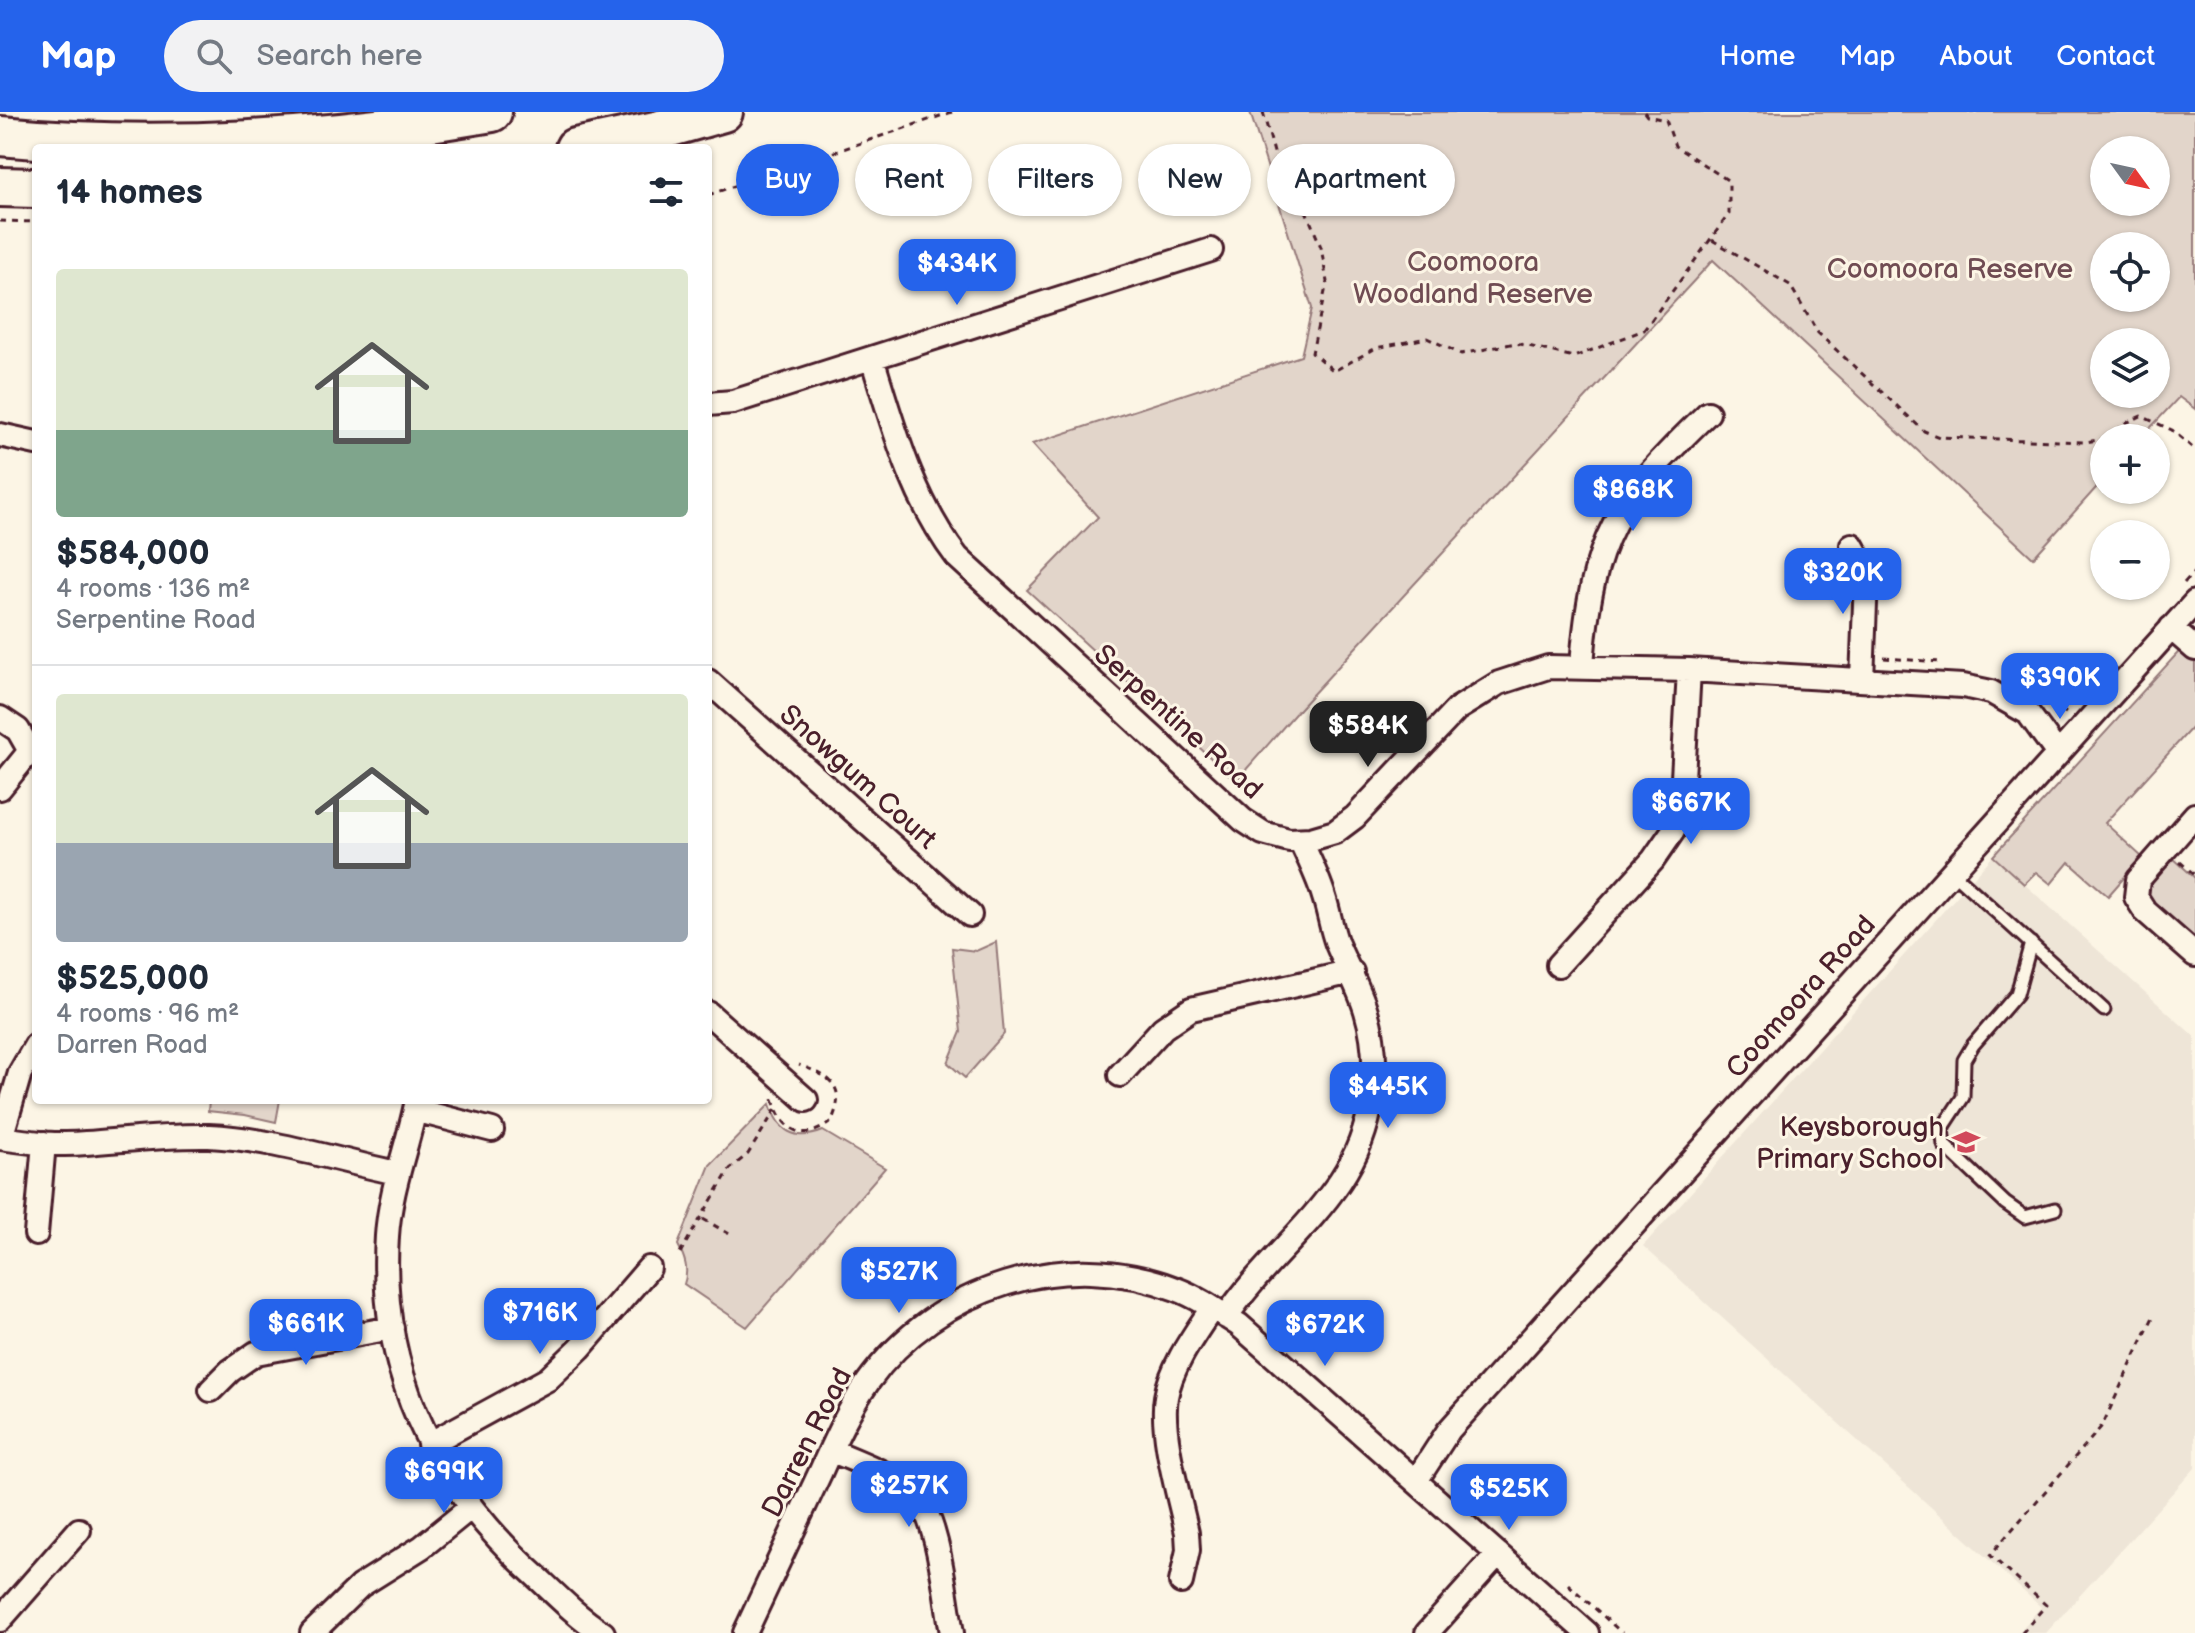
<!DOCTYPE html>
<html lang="en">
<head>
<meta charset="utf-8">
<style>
	:root { --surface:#fff; --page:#f2f2f3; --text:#1f2937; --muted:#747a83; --line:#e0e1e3; --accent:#2563eb }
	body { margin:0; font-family:"Balsamiq Sans",sans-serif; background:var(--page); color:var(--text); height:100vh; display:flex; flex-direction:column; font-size:30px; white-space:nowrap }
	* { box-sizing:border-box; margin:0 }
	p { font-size:26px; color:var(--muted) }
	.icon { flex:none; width:44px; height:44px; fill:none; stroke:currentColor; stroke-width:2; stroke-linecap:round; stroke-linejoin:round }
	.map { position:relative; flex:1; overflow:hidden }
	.details { position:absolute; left:32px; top:32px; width:680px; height:960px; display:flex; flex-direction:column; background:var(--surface); border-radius:8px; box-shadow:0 2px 6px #0004 }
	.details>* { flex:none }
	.hud { position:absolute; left:736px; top:32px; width:760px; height:72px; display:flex; gap:16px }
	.needle { width:52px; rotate:123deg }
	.controls { position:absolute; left:2090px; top:24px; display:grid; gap:16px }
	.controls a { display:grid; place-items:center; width:80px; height:80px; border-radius:50%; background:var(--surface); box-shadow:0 2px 6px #0004; font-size:40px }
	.price { position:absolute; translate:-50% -68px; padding:0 18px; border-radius:16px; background:var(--accent); color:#fff; font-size:26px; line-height:52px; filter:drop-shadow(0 2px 4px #0008) }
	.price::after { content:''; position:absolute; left:50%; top:48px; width:24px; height:18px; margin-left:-12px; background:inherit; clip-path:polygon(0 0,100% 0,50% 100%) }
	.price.active { background:#222; color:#fff }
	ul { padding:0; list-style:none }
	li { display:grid; align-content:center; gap:16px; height:424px; padding:0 24px }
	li+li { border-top:2px solid var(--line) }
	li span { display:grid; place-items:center; height:248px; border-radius:8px; color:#555 }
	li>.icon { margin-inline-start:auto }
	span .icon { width:144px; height:144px; fill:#fffc; stroke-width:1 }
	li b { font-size:34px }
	h2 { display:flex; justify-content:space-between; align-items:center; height:96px; padding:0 24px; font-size:34px }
	.tag { padding:0 28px; border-radius:36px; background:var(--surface); box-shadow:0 2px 6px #0004; font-size:28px; line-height:72px }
	.tag.active { background:var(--accent); color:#fff }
	header { display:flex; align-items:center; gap:48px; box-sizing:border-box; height:112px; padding:0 40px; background:var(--accent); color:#fff }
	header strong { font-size:38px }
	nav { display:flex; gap:44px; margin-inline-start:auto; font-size:28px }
	.search { width:560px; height:72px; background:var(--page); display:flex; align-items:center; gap:20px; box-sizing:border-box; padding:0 28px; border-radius:44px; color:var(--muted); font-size:30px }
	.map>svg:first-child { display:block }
	.built { fill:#eee5d7 }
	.green { fill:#e2d5ca; stroke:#967a7a; stroke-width:2; fill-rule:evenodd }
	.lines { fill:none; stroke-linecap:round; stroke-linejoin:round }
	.service-casing { stroke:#4a1f2b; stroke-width:17 }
	.minor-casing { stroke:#4a1f2b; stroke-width:28 }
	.trunk-casing { stroke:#4a1f2b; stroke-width:44 }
	.path { stroke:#4a1f2b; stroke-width:3; stroke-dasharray:6 6; stroke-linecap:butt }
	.service { stroke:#fcf5e5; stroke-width:11 }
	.minor { stroke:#fcf5e5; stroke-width:22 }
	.trunk { stroke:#fcf5e5; stroke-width:38 }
	.labels { text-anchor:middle; stroke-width:6; stroke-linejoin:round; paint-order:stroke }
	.park-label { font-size:28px; fill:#704c53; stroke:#fcf5e5 }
	.street-label { font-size:28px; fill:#4a1f2b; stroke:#fcf5e5 }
	.poi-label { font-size:28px; fill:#4a1f2b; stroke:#fcf5e5; text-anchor:end }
</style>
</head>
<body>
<header>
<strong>Map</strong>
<div class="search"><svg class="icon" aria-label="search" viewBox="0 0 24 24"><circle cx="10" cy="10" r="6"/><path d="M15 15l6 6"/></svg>Search here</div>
<nav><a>Home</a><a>Map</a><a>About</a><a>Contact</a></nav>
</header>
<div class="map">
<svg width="2195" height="1521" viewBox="0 0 2195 1521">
	<rect width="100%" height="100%" fill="#fcf5e5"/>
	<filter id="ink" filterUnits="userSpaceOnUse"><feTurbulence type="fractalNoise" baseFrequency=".0125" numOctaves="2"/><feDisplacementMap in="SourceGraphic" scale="16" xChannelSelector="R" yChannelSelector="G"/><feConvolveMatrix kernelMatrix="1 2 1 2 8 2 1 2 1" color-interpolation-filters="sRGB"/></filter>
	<g filter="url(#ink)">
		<path class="built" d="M1993,744L2195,925V1356L2046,1521H2018L2041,1495L1643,1134Z"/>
		<path class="green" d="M1250,0H2195V297L2179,285L2141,326H2104V367L2033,446L1713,148L1300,596L1236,669L1027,478L1098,405L1032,332L1301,244L1312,196ZM2104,38H2156V90H2104ZM2104,134H2156V186H2104ZM2104,230H2156V282H2104Z
			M2195,522V612L2105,711L2142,745L2108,784L2069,750L2051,772L2036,760L2024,772L1993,744Z
			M2172,745L2195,766V832L2140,780Z
			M996,830L1004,922L965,966L948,951L961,920L952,836L976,839Z
			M209,988H280L276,1010L245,1003L208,999Z
			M770,992C778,1019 795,1030 823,1019L885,1056L747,1215L684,1172C689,1158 685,1146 678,1133L710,1053Z"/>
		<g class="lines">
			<g class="service-casing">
				<path id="service" d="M1952,760L2104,898
					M2031,831L2017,882L1973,933L1964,948L1963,985L1942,1017L1944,1033L2005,1091L2025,1105L2055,1097"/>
			</g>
			<g class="minor-casing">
				<path id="minor" d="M872,246C894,317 912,386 957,445L1243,708L1263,721L1289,728L1311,727L1335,720L1355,705L1457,597L1499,571L1548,555L1689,558L1963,574L1991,580L2028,601L2058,642
					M708,292L733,290L1211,138
					M0,323L36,331
					M1852,433L1862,451L1866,466L1862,568
					M2171,516L2195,537
					M1582,554C1591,426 1617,388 1708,301
					M708,569L970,803
					M0,606L18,618L30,639L0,676
					M2195,703L2138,768L2136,785L2145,799L2195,843
					M1558,853L1653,748L1673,719L1682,684L1689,558
					M708,901L806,988
					M1120,963L1163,916L1191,897L1352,860
					M417,988C408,1034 390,1077 387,1124C378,1263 437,1375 538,1466C558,1485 579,1506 603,1521
					M415,998L492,1018
					M0,1026C28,1030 57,1034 86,1031C128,1028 168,1023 209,1024C273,1027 335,1048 397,1061
					M1,1026L20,961L36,933
					M36,1122L44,1031
					M1226,1205C1259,1156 1307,1118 1340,1069C1373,1020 1383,955 1366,899C1359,875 1346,854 1337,832C1331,816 1329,800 1324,785C1318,765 1309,747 1300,728
					M211,1278L230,1259L256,1241L392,1216
					M429,1332L548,1267L580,1236L649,1156
					M831,1338C857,1350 891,1361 913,1380C939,1405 945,1484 952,1521
					M1416,1369L1449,1318L2195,490
					M1181,1470L1188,1438L1187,1421C1179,1384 1160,1320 1166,1285C1171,1254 1195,1222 1212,1196
					M0,1508L79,1418
					M312,1521L360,1474L422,1435L470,1396
					M745,1521C770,1468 795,1415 820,1361C834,1330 848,1298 868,1270C937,1174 1065,1134 1176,1177C1198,1185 1219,1200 1239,1213L1587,1521
					M1427,1521L1498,1442"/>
			</g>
			<g class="trunk-casing">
				<path id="trunk" d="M0,24C161,39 334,28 492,0
					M575,36L660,18L723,0
					M0,75L36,76"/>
			</g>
			<path class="path" d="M1263,0L1278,55L1307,101L1321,135L1327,170L1312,241L1334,259L1376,236L1427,226L1461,242L1516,231L1574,245L1644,218L1729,102V69L1675,34L1666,8L1647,4L1644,0
				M708,83L952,0
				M0,109L36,110
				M1712,128L1790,173L1818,221L1924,319L1939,325L2086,330L2104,327
				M2106,326L2128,310L2141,304L2172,318L2195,338
				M2184,471L2195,459
				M1884,546L1940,550
				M2006,563L2035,579
				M2044,586L2066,601
				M2180,750L2195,763
				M773,987C782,1019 803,1031 831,1010C848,974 830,964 799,953
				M703,1107L733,1124
				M680,1141L730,1057L748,1042L776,997
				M1568,1472L1622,1521
				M2022,1521L2046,1493L1990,1443L2102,1314L2154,1203"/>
			<use href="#service" class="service"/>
			<use href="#minor" class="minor"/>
			<use href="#trunk" class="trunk"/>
		</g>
	</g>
	<defs>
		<g id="school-bare" transform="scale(2.16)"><path d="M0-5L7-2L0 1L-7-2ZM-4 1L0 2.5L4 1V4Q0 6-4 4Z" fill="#d1495b" stroke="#fcf5e5" stroke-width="2.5" paint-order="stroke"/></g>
	</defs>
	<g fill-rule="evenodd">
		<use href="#school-bare" x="1966" y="1030"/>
	</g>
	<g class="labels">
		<g class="park-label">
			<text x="1473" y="159">Coomoora<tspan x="1473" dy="32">Woodland Reserve</tspan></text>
			<text x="1950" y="166">Coomoora Reserve</text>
		</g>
		<g class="street-label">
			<text transform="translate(1179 609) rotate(42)" y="10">Serpentine Road</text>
			<text transform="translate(859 664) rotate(42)" y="10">Snowgum Court</text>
			<text transform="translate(1800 884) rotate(-48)" y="10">Coomoora Road</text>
			<text transform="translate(806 1330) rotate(-63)" y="10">Darren Road</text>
		</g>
		<g class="poi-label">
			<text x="1944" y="1024">Keysborough<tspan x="1944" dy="32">Primary School</tspan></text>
		</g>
	</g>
</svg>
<div class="controls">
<a><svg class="needle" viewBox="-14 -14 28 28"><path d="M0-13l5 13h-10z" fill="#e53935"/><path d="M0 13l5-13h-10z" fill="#747a83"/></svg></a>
<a><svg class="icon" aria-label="locate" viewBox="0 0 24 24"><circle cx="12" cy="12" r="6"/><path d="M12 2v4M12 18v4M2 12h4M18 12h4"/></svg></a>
<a><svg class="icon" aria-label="layers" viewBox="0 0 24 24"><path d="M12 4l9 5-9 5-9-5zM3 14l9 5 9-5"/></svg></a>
<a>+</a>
<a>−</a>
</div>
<b class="price" style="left:957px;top:195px">$434K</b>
<b class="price" style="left:1633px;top:421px">$868K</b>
<b class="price" style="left:1843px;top:504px">$320K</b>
<b class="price" style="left:2060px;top:609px">$390K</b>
<b class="price active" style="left:1368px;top:657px">$584K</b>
<b class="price" style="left:1691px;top:734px">$667K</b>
<b class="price" style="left:1388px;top:1018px">$445K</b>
<b class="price" style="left:899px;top:1203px">$527K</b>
<b class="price" style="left:540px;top:1244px">$716K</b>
<b class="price" style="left:306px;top:1255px">$661K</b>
<b class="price" style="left:1325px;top:1256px">$672K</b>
<b class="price" style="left:444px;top:1403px">$699K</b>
<b class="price" style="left:909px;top:1417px">$257K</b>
<b class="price" style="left:1509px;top:1420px">$525K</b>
<div class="hud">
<a class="tag active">Buy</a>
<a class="tag">Rent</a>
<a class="tag">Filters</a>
<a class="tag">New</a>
<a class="tag">Apartment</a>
</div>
<section class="details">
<h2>14 homes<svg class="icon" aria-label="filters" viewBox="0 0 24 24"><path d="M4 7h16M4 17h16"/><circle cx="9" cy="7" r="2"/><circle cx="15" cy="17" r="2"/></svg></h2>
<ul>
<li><span style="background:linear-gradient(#dfe7d0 65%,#7fa58c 0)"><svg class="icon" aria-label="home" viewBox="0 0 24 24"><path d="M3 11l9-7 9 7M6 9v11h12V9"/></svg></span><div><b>$584,000</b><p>4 rooms · 136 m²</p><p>Serpentine Road</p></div></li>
<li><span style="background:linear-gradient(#dfe7d0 60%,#9aa5b1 0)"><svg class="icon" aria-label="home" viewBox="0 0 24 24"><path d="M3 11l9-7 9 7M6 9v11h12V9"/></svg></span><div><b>$525,000</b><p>4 rooms · 96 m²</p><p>Darren Road</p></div></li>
</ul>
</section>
</div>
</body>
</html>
